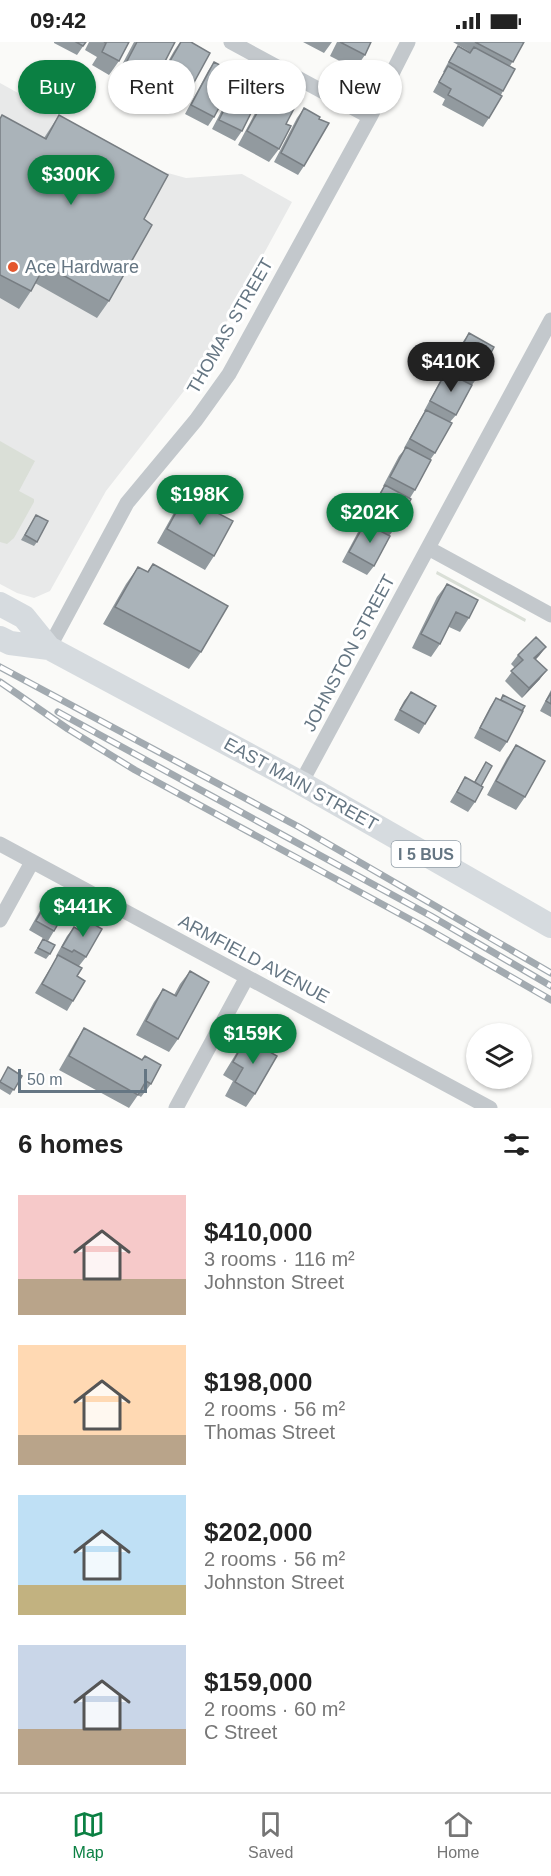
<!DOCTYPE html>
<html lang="en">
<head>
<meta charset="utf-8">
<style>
	:root { --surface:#fff; --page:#f2f2f2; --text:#222; --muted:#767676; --line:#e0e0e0; --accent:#0b8043 }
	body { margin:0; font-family:Arial,sans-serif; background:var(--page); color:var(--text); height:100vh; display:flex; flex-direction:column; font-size:22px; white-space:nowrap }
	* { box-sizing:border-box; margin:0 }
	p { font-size:20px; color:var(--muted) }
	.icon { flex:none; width:33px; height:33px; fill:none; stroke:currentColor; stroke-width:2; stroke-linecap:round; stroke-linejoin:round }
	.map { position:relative; height:1066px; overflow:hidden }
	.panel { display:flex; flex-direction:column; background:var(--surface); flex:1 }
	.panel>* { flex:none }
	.guide { position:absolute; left:18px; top:18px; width:516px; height:54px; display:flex; gap:12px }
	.fabs { position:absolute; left:466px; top:981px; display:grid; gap:12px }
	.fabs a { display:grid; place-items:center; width:66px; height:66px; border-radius:50%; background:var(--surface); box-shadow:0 2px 4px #0004; font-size:30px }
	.scale { position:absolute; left:18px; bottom:15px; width:129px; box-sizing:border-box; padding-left:6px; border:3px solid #657683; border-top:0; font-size:16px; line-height:21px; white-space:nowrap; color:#657683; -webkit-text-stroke:4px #fff; paint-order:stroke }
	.price { position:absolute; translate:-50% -51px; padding:0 14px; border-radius:21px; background:var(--accent); color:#fff; font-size:20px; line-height:39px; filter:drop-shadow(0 2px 3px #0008) }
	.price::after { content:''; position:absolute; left:50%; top:36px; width:18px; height:14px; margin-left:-9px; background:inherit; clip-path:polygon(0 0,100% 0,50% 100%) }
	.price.selected { background:#222; color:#fff }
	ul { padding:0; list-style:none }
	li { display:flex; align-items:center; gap:18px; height:150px; padding:0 18px }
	li span { display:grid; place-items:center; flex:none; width:168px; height:120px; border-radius:0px; color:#555 }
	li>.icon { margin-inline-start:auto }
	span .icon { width:72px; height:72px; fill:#fffc; stroke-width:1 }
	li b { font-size:26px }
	h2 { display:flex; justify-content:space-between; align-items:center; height:72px; padding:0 18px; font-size:26px }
	.pill { padding:0 21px; border-radius:27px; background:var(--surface); box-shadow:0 2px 4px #0004; font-size:21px; line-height:54px }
	.pill.selected { background:var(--accent); color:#fff }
	.status { display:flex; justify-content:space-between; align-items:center; height:42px; padding:0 30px; background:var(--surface); direction:ltr }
	.status svg { height:16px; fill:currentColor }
	.tab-bar { display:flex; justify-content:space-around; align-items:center; height:84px; border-top:2px solid var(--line); background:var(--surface); font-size:16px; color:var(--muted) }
	.tab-bar a { display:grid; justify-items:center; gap:3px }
	.tab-bar .selected { color:var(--accent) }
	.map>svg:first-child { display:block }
	.built { fill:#e8e9e9 }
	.grass { fill:#dadfd7 }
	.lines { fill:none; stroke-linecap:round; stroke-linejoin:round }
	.minor { stroke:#c3c8cc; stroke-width:15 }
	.primary { stroke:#d6dbdf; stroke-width:24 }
	.rail-casing { stroke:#a2aab0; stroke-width:7 }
	.rail { stroke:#fff; stroke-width:4.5; stroke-dasharray:14; stroke-linecap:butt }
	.wall { fill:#929a9f }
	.shaded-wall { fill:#777d82 }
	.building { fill:#aab3b9; stroke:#777d82; stroke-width:1.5 }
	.poi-dot { fill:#e4572e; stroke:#fff; stroke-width:2 }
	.labels { text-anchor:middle; stroke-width:6; stroke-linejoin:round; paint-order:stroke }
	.shield { fill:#fff; stroke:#939fa8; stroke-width:1.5 }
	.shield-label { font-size:16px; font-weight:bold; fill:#657683 }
	.poi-label { font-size:18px; fill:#657683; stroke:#fff; text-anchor:start }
	.street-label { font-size:18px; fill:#657683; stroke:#fff }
</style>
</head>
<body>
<div class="status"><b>09:42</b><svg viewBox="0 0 49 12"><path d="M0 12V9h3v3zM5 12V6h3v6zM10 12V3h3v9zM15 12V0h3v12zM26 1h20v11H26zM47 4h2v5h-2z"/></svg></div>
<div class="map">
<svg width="551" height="1066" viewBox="0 0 551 1066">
	<rect width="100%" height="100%" fill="#fafaf8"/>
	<path class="built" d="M0,41L157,128L186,136L242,132L292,160L201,327L106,449L50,549L34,556L17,551L0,542Z"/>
	<path class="grass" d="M0,399L35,419L19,449L34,457V460L14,496L7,502L0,500Z
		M437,529L526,577L525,580L436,532Z"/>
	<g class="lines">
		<path class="minor" d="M231,0L370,75
			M428,506L551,573
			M49,606L127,461L196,378L229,332L370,75L408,0
			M301,741L551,278
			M0,802L490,1066
			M0,878L32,820
			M176,1066L247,935"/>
		<path class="primary" d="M0,562L24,575L49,606
			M0,596L10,601L49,606L301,741L551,884"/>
		<g class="rail-casing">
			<path id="rail" d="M0,625L299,785L551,931
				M0,640L68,687L135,728L426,886L551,958
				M58,670L431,874L551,944"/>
		</g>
		<use href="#rail" class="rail"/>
	</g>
	<path class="wall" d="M54,0H86L77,13L54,1Z
		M89,0H129L119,19L109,33L92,23L97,15L85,8Z
		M134,0H175L159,31L149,45L138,39L133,45L115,36Z
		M180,0H191L186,55L176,69L149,53L174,9Z
		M303,0H332L324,11Z
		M337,0H371L365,13L355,27L330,14Z
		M453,0H524L510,24L503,49L489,76L483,85L442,63L445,57L433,50L444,30H443L452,13L458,4L470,10Z
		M214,20V75L208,84L185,72L208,29Z
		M240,36L242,89L235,99L212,87L234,45Z
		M272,44L286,82L279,107L269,120L238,103L262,58Z
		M304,66V124L298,133L274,120L297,76Z
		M59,73L144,177L109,259L97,276L35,241L31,249L19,267L0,256V76L44,96Z
		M469,291L478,335L471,344L456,373L450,380L435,411L430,418L415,448L410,456L395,486L389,494L374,524L367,533L342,520L358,490L363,482L379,452L384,444H383L399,414L405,407L404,406L420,377L425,369H424L440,339L447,330L462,301Z
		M185,454L214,514L205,528L157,501L176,467Z
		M36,473L37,500L34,504L21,498Z
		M153,522L201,610L189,627L103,582L126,542L138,525L147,530Z
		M447,542L469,576L460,590L449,585L440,602L431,615L412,606L437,555Z
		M546,605L536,617L540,637L522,656L505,639L515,626L511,622L518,613Z
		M551,648V675L540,669Z
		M411,650L425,682L419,692L394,678L404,659Z
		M503,653L507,700L500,710L474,696L490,665L496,656L500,658Z
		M516,703L525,755L516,768L487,753L507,716Z
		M486,720L481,744L475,760L468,770L450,760L465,735L474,740Z
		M49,856L54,889L48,899L29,888L42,865Z
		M85,877L86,915L79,924L73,959L67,969L35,951L57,915L56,914L67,894L74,885L78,887Z
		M43,897L50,912L46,917L34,911Z
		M190,929L178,997L169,1010L136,993L154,960L163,947L174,953L180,942Z
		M84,986L142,1018L145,1014L151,1042L141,1055L138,1053L129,1066L59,1028L75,1000Z
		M246,996L255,1052L246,1065L225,1054L233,1039L223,1033L237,1010Z
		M22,1034L10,1053L0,1047V1038Z"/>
	<path class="shaded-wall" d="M546,605L539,614L528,625L534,616Z
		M547,628L540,637L522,656L529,646Z"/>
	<path class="building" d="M76,0H86L83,4Z
		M104,0H129L119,19L102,10L106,1Z
		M137,0H175L159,31L146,25L143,32L125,23Z
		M181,0H191L210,11L186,55L158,40Z
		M340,0H371L365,13Z
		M475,0H524L513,20Z
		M458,4L470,11L474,5L515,27L503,49L449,20Z
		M214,20L237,32L214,75L191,63Z
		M448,24L502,54L489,76L448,53L451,47L439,40Z
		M240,36L263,47L242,89L219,78Z
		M272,44L298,59L286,82L291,84L279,107L247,89Z
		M304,66L320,75L319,77L329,81L304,124L281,111Z
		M2,73L46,97L59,73L168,133L144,177L152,183L109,259L45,223L31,249L0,233V77Z
		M469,291L494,305L478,335L453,321Z
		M446,330L472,343L456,373L430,359Z
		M426,368L452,381L435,411L410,397Z
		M406,405L431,418L415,448L390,435Z
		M385,443L411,457L395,486L369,473Z
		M185,454L233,479L214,514L167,487Z
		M36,473L48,479L37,500L25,493Z
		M365,481L390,494L374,524L349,510Z
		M153,522L228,564L201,610L115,565L138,525L148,530Z
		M447,542L478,558L469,576L456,570L440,602L421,592Z
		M536,595L546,605L534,616L547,628L529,646L511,629L523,618L518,613Z
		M411,650L436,664L425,682L400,668Z
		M551,651V662L546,659Z
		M503,653L525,664L522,669L501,658Z
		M496,656L523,669L507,700L480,686Z
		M516,703L545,719L525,755L496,739Z
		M486,720L492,724L481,744L475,740Z
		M465,735L483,745L475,760L457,750Z
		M49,856L67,866L54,889L36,879Z
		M85,877L102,887L86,915L74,908L72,910L62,905L74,885L79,888Z
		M43,897L55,903L50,912L38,906Z
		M58,913L82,926L77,934L85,939L73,959L42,942Z
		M190,929L209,940L178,997L146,979L163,947L176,954Z
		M84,986L142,1018L145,1014L161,1023L151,1042L146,1039L138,1053L69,1014Z
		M246,996L277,1014L255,1052L235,1040L243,1026L233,1020Z
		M8,1025L22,1034L14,1048L0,1040Z"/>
	<circle class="poi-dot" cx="13" cy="225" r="6"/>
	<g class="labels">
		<rect class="shield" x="391.5" y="799" width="69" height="26" rx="4.5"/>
		<g class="shield-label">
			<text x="426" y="818">I 5 BUS</text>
		</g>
		<g class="poi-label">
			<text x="25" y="231">Ace Hardware</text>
		</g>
		<g class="street-label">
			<text transform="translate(230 284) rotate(-60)" y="6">THOMAS STREET</text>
			<text transform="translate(349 611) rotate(-62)" y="6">JOHNSTON STREET</text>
			<text transform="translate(301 742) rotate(29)" y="6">EAST MAIN STREET</text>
			<text transform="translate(254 917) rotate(28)" y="6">ARMFIELD AVENUE</text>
		</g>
	</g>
</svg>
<div class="fabs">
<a><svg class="icon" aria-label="layers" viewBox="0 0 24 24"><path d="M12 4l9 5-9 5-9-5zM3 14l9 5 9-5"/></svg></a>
</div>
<div class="scale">50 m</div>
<b class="price" style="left:71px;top:164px">$300K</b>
<b class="price selected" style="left:451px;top:351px">$410K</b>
<b class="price" style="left:200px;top:484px">$198K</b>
<b class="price" style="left:370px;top:502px">$202K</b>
<b class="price" style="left:83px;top:896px">$441K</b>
<b class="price" style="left:253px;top:1023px">$159K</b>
<div class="guide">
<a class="pill selected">Buy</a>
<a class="pill">Rent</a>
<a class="pill">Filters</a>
<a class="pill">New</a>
</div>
</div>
<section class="panel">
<h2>6 homes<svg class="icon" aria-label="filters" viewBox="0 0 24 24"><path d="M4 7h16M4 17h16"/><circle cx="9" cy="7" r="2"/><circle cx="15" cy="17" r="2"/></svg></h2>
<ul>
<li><span style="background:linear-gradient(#f6c9c9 70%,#b9a48a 0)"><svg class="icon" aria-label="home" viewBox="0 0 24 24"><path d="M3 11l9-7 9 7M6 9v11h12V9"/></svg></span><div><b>$410,000</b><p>3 rooms · 116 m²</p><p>Johnston Street</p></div></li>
<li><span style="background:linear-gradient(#ffd9b3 75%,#b9a48a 0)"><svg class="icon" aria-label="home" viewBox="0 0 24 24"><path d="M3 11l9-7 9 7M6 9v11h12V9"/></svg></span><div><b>$198,000</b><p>2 rooms · 56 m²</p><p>Thomas Street</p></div></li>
<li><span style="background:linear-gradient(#bfe0f5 75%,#c2b280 0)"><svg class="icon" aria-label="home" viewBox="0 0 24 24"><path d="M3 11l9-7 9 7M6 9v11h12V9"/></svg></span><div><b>$202,000</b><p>2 rooms · 56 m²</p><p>Johnston Street</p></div></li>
<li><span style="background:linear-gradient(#c9d6e8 70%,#b9a48a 0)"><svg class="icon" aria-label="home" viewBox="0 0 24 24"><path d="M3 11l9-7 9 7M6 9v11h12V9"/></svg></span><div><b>$159,000</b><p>2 rooms · 60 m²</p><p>C Street</p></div></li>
</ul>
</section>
<nav class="tab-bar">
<a class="selected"><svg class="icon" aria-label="map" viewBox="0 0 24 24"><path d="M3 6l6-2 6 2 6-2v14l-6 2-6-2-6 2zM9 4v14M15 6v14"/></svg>Map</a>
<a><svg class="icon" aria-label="saved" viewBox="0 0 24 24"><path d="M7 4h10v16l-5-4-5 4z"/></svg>Saved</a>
<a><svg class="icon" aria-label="home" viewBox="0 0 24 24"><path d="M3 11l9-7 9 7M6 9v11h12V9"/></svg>Home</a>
</nav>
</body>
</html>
